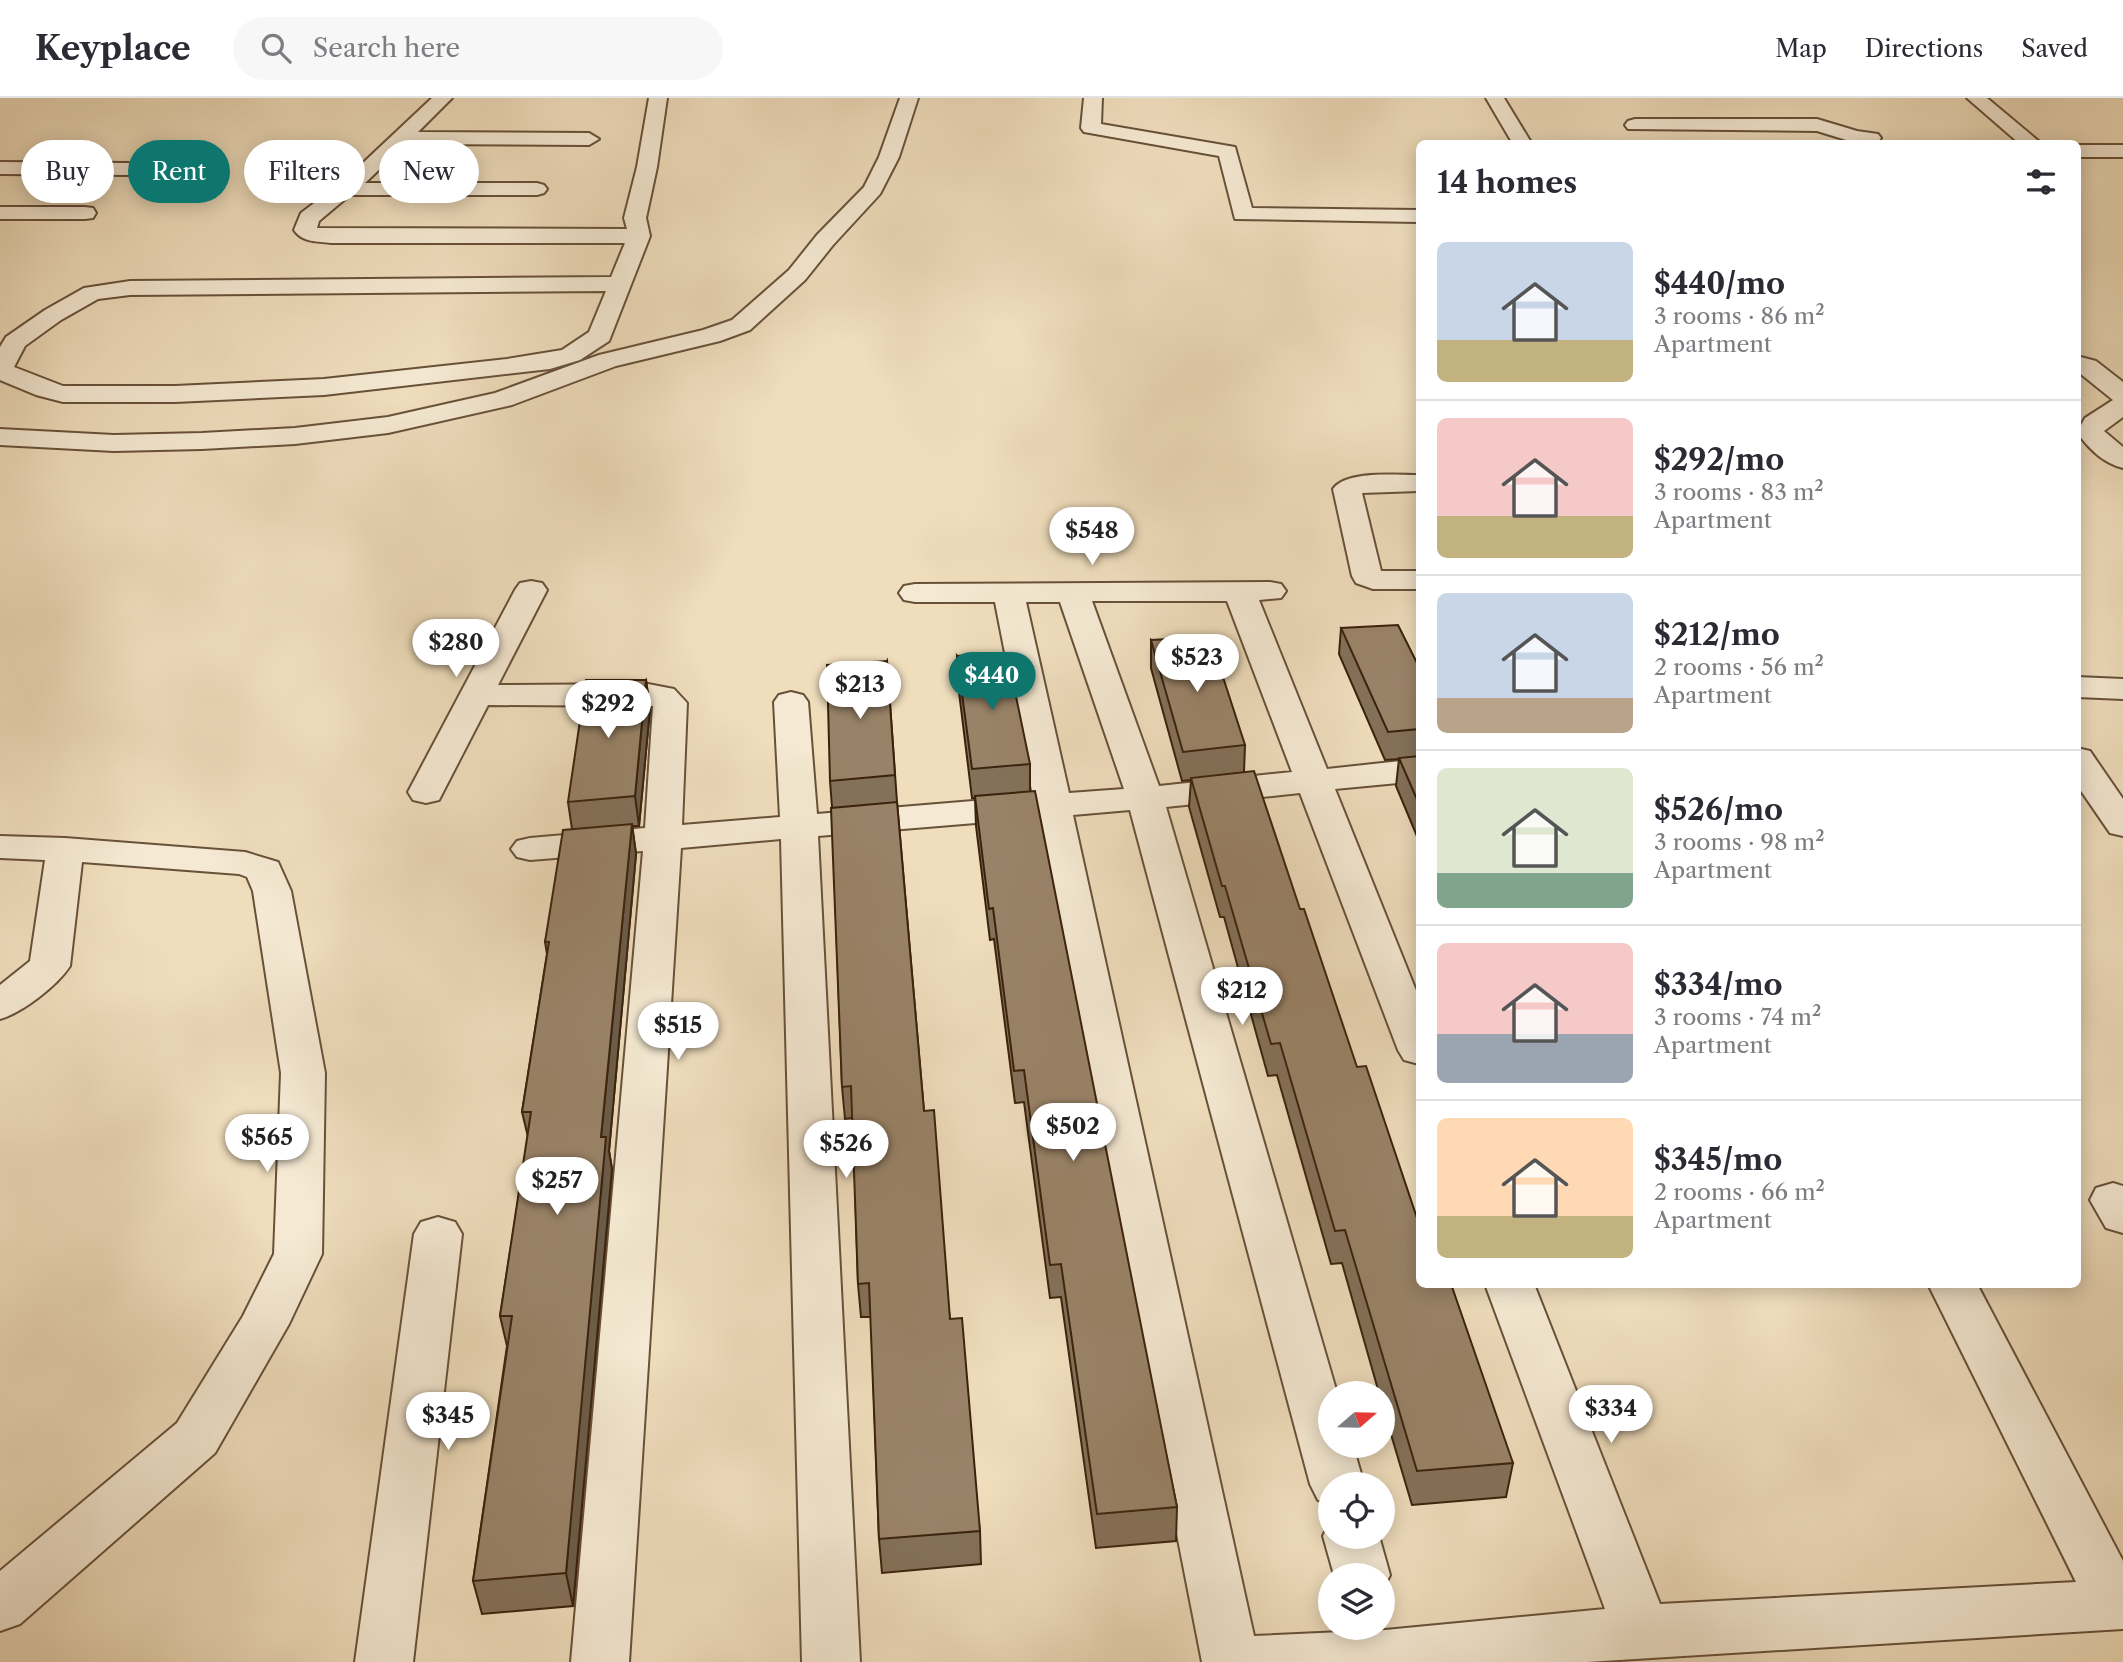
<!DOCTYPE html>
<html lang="en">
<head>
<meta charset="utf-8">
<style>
	:root { --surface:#fff; --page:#f7f7f7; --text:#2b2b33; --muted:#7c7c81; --line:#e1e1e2; --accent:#0f766e }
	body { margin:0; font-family:"Libre Caslon Text",serif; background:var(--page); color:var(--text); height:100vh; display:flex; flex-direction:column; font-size:26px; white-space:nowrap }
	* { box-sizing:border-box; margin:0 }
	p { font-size:23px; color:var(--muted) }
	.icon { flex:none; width:38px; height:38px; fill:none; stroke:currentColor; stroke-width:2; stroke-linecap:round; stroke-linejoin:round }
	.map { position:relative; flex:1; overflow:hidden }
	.panel { position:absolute; left:1416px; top:42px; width:665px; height:1148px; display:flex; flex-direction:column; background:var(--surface); border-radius:10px; box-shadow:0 4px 18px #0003 }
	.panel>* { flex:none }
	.top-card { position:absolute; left:21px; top:42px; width:665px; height:63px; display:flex; gap:14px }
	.needle { width:46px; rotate:70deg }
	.controls { position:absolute; left:1318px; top:1283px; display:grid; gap:14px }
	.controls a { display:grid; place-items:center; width:77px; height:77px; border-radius:50%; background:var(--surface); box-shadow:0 4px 18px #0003; font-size:35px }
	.price { position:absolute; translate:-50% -60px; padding:0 16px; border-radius:24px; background:#fff; color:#222; font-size:23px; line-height:46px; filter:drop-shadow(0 2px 4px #0008) }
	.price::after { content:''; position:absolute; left:50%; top:42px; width:21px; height:16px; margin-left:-10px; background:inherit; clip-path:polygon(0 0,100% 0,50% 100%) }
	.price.active { background:var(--accent); color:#fff }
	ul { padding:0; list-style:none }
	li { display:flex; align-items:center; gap:21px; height:175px; padding:0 21px }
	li+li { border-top:2px solid var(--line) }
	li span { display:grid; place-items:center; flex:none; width:196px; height:140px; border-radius:10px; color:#555 }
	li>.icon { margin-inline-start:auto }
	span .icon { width:84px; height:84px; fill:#fffc; stroke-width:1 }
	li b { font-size:30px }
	h2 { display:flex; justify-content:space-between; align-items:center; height:84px; padding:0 21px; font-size:30px }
	.chip { padding:0 24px; border-radius:32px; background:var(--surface); box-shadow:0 4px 18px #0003; font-size:24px; line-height:63px }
	.chip.active { background:var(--accent); color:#fff }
	header { display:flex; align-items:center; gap:42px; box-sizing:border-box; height:98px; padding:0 35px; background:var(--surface); border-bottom:2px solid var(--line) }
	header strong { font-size:33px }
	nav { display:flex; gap:38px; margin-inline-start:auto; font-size:24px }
	.search { width:490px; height:63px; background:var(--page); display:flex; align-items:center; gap:18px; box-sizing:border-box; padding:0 24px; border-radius:38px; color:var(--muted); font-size:26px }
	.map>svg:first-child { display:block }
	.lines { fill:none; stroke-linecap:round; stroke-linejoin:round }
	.minor-casing { stroke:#685139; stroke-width:4 }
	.minor { fill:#f5e9d3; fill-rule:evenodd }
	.wall { fill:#847159; stroke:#3b220d; stroke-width:2 }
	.shaded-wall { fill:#6b5c49; stroke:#3b220d; stroke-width:2 }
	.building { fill:#998368; stroke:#3b220d; stroke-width:2 }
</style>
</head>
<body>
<header>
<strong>Keyplace</strong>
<div class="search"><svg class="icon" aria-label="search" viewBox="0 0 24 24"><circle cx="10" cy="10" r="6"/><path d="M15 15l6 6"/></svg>Search here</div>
<nav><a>Map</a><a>Directions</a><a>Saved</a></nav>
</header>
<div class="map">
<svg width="2123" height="1564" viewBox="0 0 2123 1564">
	<rect width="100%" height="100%" fill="#efddbc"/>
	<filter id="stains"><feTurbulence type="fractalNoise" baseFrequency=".00286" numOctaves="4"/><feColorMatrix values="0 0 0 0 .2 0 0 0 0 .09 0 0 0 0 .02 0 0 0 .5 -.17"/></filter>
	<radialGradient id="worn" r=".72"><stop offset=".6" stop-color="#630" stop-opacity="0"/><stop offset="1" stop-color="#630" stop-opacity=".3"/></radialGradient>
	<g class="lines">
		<g class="minor-casing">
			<path id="minor" d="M432,0H452L418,34L589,35L599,41L589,47L406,46L365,85H537L544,87L547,91L544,95L537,97H350L319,123L317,130L627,131L624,120L637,69L649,0H667L657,69L646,120L650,138L609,243L580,262L550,271L324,297L175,304H63L36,297L0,282V249L6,239L45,212L84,190L130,183L611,179L625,145H331C317,143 303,145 294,132L301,115L347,80ZM606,193L589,234L562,252L507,261L324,281L175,288H63L14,269L25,248L61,222L98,201L130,197Z
				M900,0H918L899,59L880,96L833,147L805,182L750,232L720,243L616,268L512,307L388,335L295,346L202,351L114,353L0,347V331L114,337L202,335L295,330L388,319L495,295L599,257L703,232L732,222L789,172L817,137L864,89L879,59Z
				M1084,0H1102L1101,26L1235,49L1252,110L1419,112V124L1235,121L1219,58L1084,34L1081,30Z
				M1486,0H1504L1532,46H1513Z
				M1967,0H1987L2042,46H2020Z
				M1635,21H1817L1857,33L1878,36L1881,40L1878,44L1856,45L1817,33L1628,31L1625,27L1628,23Z
				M2077,47H2123V59H2077Z
				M0,64L128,65L135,67L138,71L135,75L128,77L0,76Z
				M0,109H85L93,110L96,115L93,120L85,121H0Z
				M2077,258L2096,263L2123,284V319L2104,333L2123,349V370C2103,365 2088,350 2077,334L2085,320L2113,302L2077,273Z
				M1419,377V393L1362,395L1381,473H1419V491H1373L1356,485L1352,478L1333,391C1346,372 1397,377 1419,377Z
				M531,483L542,485L547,492L498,587L648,586L674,591L687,605L682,727L780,719L774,604L779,597L791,594L803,597L808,604L817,716L1033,698L995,504H915L904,502L899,495L904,488L915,486L1270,484L1281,486L1286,493L1281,500L1259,502L1327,671L1419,661V683L1335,691L1419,900V966L1404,962L1398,952L1300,695L1166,709L1337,1295H1330V1348H1353L1364,1386H1330V1406L1318,1402L1310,1386L1130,712L1073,717L1254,1538L1385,1532L1605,1511L1485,1186H1534L1660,1506L2076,1484L1928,1186H1977L2123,1463V1531L1587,1564H1202L1037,720L818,738L860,1564H802L781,741L681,750L629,1564H571L643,753L530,762L517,759L511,751L517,743L530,740L645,730L653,608L488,607L439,702L426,705L413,702L408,694L515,492L520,485ZM1092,503H1227L1292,674L1159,688ZM1026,504H1060L1124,691L1069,695Z
				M2077,579L2123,581V601L2077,599Z
				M2077,650L2090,653L2123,701V738L2110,735L2077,687Z
				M0,738L65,740L245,754L278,764L291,793L325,975L322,1156L289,1226L215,1355L20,1526L0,1533V1473L177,1325L243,1218L274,1156L281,975L253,793L247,779L239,776L82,764L70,868C57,888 22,915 0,921V887L30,863L45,762L0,760Z
				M2113,1085L2123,1088V1135L2106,1130L2090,1102L2096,1090Z
				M438,1119L455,1124L462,1136L413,1564H355L414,1136L421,1124Z
				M1330,1424V1438H1379L1390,1477L1382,1493V1477H1334L1323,1438Z"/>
		</g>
		<use href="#minor" class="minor"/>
	</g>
	<path class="wall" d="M1341,530L1419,569V743L1396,688L1399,661L1385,662L1339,556Z
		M1151,542L1245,647L1244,674L1419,1186L1513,1365L1506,1399L1412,1407L1382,1306V1295H1379L1342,1165L1331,1166L1277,977L1268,978L1224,819H1220L1189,709L1191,682L1182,683L1151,570Z
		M957,558L1030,666V694L1177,1409L1176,1443L1096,1450L1061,1199L1050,1200L1024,1004L1015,1005L994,841L990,842L976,728L975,700H972L958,586Z
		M887,563L897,704L924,1013L950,1221L980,1433L981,1466L882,1475L879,1441L871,1219H861L858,1186L853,1020L845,1021L842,989L832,709L830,683Z
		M646,582L650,611L639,728H632L636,756L609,1053L612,1071L573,1508L482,1516L473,1483L507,1248L500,1218L528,1039L522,1014L547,856L545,844L572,731L568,704Z"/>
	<path class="shaded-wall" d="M646,582L650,611L639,728L635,698Z
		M632,726L636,756L609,1053L612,1071L573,1508L566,1475L601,1039Z"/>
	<path class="building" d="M1398,527L1419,569V631L1388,634L1341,530Z
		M1210,539L1245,647L1183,654L1151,542Z
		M1007,555L1030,666L972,671L957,558Z
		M887,563L895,677L830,683L827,567Z
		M586,582H646L635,698L568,704Z
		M1419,658V706L1399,660Z
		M1254,673L1300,811H1304L1357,969L1366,968L1419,1126V1186H1451L1513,1365L1417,1373L1345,1132L1335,1133L1280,945L1271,946L1225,788H1222L1191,680Z
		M1035,693L1177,1409L1097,1416L1061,1166L1050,1167L1024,972L1014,973L993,810L989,811L975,698Z
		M897,704L924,1013L934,1012L950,1221L962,1220L980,1433L879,1441L869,1185L858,1186L851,988L842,989L831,710Z
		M632,726L601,1039H606L566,1475L473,1483L512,1218H500L531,1014H522L549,844H545L563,732Z"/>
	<rect width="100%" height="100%" filter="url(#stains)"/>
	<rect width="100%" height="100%" fill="url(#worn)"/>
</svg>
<div class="controls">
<a><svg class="needle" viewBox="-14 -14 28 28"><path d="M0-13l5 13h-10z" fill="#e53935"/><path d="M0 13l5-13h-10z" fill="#7c7c81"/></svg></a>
<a><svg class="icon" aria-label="locate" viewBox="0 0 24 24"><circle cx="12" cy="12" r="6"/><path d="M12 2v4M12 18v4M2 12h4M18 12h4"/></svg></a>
<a><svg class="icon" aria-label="layers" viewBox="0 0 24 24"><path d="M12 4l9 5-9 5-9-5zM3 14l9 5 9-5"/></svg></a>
</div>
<b class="price" style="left:1092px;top:469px">$548</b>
<b class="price" style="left:456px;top:581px">$280</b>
<b class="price" style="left:1197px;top:596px">$523</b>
<b class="price active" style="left:992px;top:614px">$440</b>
<b class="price" style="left:860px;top:623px">$213</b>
<b class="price" style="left:608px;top:642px">$292</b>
<b class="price" style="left:1242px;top:929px">$212</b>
<b class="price" style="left:678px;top:964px">$515</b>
<b class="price" style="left:1073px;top:1065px">$502</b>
<b class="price" style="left:267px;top:1076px">$565</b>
<b class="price" style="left:846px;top:1082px">$526</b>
<b class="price" style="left:557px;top:1119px">$257</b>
<b class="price" style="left:1611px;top:1347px">$334</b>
<b class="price" style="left:448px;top:1354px">$345</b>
<div class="top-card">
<a class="chip">Buy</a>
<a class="chip active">Rent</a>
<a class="chip">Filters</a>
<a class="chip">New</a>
</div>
<section class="panel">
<h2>14 homes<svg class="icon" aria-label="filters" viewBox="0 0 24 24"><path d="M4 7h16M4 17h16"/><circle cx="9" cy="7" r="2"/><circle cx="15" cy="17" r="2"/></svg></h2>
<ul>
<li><span style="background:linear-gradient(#c9d6e8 70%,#c2b280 0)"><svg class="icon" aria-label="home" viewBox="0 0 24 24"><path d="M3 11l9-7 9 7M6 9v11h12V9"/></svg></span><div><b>$440/mo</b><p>3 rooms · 86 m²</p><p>Apartment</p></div></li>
<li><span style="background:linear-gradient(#f6c9c9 70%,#c2b280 0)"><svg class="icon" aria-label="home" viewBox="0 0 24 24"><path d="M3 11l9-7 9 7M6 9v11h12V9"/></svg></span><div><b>$292/mo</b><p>3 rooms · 83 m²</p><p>Apartment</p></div></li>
<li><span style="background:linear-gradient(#c9d6e8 75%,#b9a48a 0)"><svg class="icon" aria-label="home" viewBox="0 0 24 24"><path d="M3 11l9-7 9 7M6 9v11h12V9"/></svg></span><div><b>$212/mo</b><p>2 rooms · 56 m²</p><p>Apartment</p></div></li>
<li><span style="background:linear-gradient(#dfe7d0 75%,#7fa58c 0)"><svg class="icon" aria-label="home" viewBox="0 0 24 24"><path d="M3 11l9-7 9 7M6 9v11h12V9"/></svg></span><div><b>$526/mo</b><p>3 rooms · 98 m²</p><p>Apartment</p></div></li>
<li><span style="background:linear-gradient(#f6c9c9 65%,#9aa5b1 0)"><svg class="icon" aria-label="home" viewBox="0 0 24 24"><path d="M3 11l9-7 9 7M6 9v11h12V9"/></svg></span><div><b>$334/mo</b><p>3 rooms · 74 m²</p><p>Apartment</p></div></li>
<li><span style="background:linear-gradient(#ffd9b3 70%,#c2b280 0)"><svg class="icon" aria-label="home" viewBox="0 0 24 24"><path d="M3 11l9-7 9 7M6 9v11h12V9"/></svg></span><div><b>$345/mo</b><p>2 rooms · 66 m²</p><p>Apartment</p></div></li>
</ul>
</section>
</div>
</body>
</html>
